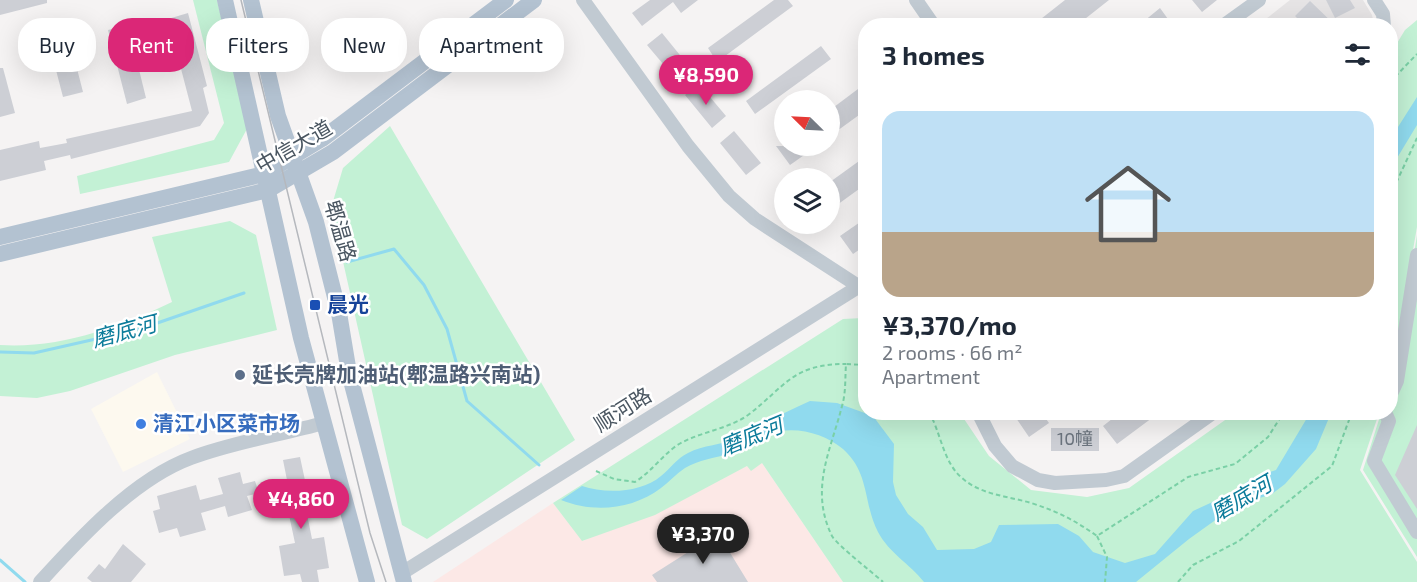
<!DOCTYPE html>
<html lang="en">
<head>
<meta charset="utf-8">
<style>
	:root { --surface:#fff; --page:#f2f2f3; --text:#1f2937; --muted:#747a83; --line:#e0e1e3; --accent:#db2777 }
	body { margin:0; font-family:"Exo 2","Noto Sans SC",sans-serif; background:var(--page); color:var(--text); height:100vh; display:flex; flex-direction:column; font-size:22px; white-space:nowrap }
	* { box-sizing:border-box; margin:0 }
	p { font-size:20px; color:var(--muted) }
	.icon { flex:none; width:33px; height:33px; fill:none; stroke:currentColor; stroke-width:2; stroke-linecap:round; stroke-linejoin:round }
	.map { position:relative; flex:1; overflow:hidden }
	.sheet { position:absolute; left:858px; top:18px; width:540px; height:402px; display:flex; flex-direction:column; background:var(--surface); border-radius:24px; box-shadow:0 6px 24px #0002 }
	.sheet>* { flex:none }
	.top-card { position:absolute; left:18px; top:18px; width:570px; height:54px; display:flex; gap:12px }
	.needle { width:39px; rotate:294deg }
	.controls { position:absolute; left:774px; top:90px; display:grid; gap:12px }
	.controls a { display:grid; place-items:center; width:66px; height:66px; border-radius:50%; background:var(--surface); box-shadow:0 6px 24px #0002; font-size:30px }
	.price { position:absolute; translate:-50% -51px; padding:0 14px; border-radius:21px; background:var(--accent); color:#fff; font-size:20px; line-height:39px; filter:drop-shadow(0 2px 3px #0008) }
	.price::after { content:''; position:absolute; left:50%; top:36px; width:18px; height:14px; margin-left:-9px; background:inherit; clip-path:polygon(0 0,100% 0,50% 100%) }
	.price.current { background:#222; color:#fff }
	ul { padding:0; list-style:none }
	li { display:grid; align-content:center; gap:12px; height:318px; padding:0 24px }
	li+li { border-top:2px solid var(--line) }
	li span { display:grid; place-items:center; height:186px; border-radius:18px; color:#555 }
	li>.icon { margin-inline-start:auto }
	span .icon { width:108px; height:108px; fill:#fffc; stroke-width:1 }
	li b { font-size:26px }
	h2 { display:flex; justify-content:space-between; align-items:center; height:72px; padding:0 24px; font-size:26px }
	.pill { padding:0 21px; border-radius:24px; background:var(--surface); box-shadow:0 6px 24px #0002; font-size:21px; line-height:54px }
	.pill.current { background:var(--accent); color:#fff }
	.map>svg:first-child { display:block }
	.commercial { fill:#fdf9ef }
	.education { fill:#e6e4e5 }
	.medical { fill:#fce8e6 }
	.green { fill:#c3f1d5 }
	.water { fill:#90daee }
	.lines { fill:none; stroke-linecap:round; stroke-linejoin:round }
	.stream { stroke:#90daee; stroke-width:3 }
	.building { fill:#cdcfd5 }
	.path { stroke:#7ad0a6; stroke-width:2; stroke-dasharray:4.5 3; stroke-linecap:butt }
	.minor { stroke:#c1cad2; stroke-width:14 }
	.major { stroke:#b3c2d1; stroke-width:16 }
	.tram { stroke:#b5b8bd; stroke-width:1.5 }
	.transit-dot { fill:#1a4fb4; stroke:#fff; stroke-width:2 }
	.service-dot { fill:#5c6f8a; stroke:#fff; stroke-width:2 }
	.shop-dot { fill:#3f7fe0; stroke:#fff; stroke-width:2 }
	.labels { text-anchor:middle; stroke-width:5; stroke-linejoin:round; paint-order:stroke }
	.number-label { font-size:18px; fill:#6b747e }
	.street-label { font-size:21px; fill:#4a5661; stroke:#fff }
	.transit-label { font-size:21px; font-weight:bold; fill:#164399; stroke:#fff; text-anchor:start }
	.service-label { font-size:21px; font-weight:bold; fill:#4e5e75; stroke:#fff; text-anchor:start }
	.shop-label { font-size:21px; font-weight:bold; fill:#366cbe; stroke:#fff; text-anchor:start }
	.water-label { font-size:22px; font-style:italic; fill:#0c7c9b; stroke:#fff }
</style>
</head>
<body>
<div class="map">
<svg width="1417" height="582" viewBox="0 0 1417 582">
	<rect width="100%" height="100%" fill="#f5f3f3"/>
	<path class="commercial" d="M157,372L190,439L123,472L91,409Z"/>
	<path class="education" d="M1290,0H1363L1372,15L1374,25L1257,26Z"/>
	<path class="medical" d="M762,463L843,582H433L553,503L583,541L747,466Z"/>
	<path class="green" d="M193,0H217L248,127L229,162L80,194L77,176L214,140L224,123Z
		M1417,20V227L1391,376V53L1405,30Z
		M390,126L575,440L427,539L402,525L331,208L343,168Z
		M230,221L256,235L277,330L175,355L70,391L37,398L0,396V345C59,349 120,327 172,302L152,237Z
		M1417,235V557L1363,470L1381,413L1390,412L1391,384L1396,366Z
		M863,318L866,320V412L960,413L989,456L1031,490L1087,497L1129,488L1235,413H1379L1360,470L1417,562V582H843L762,463L751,471L747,466L655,515L582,541L553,503L843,319Z"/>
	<path class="water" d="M1417,97V125L1391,168V138Z
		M810,401L837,403L873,416L894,444L893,482L896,495L908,514L923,527L937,550L974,549L991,542L999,525L1058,524L1079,536L1093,552L1125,563L1155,554L1193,511L1232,493L1252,478L1276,470L1310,413H1331L1316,449L1285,484L1272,494L1235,506L1189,539L1136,582H924C910,564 889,553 878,532C863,503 870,473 843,449C824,433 793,425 770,434C755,440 744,449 729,454C714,458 699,460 685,468C676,474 669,482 661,488C632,510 593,513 561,500L582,486C605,494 641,493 661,476C670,469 677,458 688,453C703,445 722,445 737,438C762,426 784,412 810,401Z"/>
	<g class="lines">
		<path class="stream" d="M347,262L394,249L424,285L447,329L467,401L539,465
			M0,352L34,353L140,329L244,293
			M0,560L25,582"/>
	</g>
	<path class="building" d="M0,0H47V3L0,15Z
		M650,0H698L681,13L673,2L642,26L632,13Z
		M774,0H788L793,6L717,62L708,48Z
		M1065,0H1109L1076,26H1032Z
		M1192,0H1217L1202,12Z
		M1326,0H1350L1355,8L1335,18Z
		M1310,1L1336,26H1284L1298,19L1295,16Z
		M1160,8L1173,26H1138Z
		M188,13L207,86L203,88L209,113L200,126L71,159L70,155L44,161L46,170L0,181V150L39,141L40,148L67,143L66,139L192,111L168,19Z
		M64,18L83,92L63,97L44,24Z
		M128,25L146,98L127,104L108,30Z
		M662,33L688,65L674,77L647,45Z
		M821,46L831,59L755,114L746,101Z
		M0,68H3L15,113L0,117Z
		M699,84L726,116L712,128L685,95Z
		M858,89L866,99V110L830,136V110Z
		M734,131L761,163L746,175L720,143Z
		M776,146H817L790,165Z
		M866,156V184L830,210V182Z
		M866,218V245L853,254L840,236Z
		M1012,412H1041L1049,423L1029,437Z
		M1121,412H1160L1117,444L1103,426Z
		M1417,425V509L1395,475Z
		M1051,428H1099V451H1051Z
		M300,457L312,513L307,514L312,539L324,537L329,568L317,570L319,582H302L300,574L284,576L279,546L295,543L286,501L291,500L283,460Z
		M240,472L243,484L255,481L259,493L247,496L252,510L228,517L225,506L201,513L206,530L180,537L177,528L159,533L153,511L160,509L157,496L196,485L200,500L223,494L218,478Z
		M718,533L748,582H657L652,575Z
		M123,544L146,564L131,582H92L87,578L99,564L105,569Z"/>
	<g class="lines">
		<path class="path" d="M1390,82L1417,54
			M1390,196L1417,138
			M866,365L846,364C845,378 846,393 842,406C831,450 809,489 832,536C837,545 872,572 883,582
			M929,412C941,433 943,462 962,478C981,495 1008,496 1031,503C1057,511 1076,521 1097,536L1188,477L1235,464L1268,437L1284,412
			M596,471L614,479L635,482C652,471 661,457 676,446C697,432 727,430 748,415C786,386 792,364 846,364
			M1097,536L1107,557L1105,582
			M1178,582L1193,565L1239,541L1332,466L1352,412"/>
		<path class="minor" d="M583,0L688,146L729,196L755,219L866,291
			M916,0L934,26
			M1374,0L1383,14L1384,26
			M1223,26L1259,0
			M1390,396L1397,381L1417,255
			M978,412L995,446L1012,466L1038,480L1055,483L1106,480L1124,476L1214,412
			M1385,412L1389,421L1374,461L1417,532
			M402,573L866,282
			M40,582C80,538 134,479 191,458C233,442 280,435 324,423"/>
		<path class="major" d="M225,0L301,338L367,582
			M251,0L278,116L316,222L339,313L349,373L404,582
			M0,237L264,174L322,139L506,0
			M0,254L268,190L333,152L534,0"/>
		<path class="tram" d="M241,0L370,533L386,582"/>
	</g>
	<rect class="transit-dot" x="309" y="299" width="12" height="12" rx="3"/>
	<circle class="service-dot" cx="240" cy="375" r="6"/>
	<circle class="shop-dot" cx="141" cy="424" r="6"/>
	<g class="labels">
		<g class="number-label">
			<text x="1075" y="445">10幢</text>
		</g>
		<g class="street-label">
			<text transform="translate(294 147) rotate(-30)" y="7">中信大道</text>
			<text transform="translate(340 231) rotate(74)" y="7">郫温路</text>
			<text transform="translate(623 410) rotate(-32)" y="7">顺河路</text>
		</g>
		<g class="transit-label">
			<text x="327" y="312">晨光</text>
		</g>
		<g class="service-label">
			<text x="252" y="382">延长壳牌加油站(郫温路兴南站)</text>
		</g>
		<g class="shop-label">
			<text x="153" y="431">清江小区菜市场</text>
		</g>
		<g class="water-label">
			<text transform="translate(124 331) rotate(-15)" y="8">磨底河</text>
			<text transform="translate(751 436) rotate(-22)" y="8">磨底河</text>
			<text transform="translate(1241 498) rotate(-30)" y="8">磨底河</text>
		</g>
	</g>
</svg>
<div class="controls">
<a><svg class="needle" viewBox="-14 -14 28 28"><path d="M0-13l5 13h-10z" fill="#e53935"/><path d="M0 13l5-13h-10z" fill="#747a83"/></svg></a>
<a><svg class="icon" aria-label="layers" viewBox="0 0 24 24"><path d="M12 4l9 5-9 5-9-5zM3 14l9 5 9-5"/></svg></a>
</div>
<b class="price" style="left:706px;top:106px">¥8,590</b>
<b class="price" style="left:301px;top:530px">¥4,860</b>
<b class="price current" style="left:703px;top:565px">¥3,370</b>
<div class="top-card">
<a class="pill">Buy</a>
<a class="pill current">Rent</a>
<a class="pill">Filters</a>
<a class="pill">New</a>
<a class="pill">Apartment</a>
</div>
<section class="sheet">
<h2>3 homes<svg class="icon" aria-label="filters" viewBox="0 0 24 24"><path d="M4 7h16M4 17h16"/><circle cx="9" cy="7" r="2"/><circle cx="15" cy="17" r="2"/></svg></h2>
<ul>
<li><span style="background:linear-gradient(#bfe0f5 65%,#b9a48a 0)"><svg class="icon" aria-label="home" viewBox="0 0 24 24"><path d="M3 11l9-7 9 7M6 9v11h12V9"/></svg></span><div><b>¥3,370/mo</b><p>2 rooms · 66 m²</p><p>Apartment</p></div></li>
</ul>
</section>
</div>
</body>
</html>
